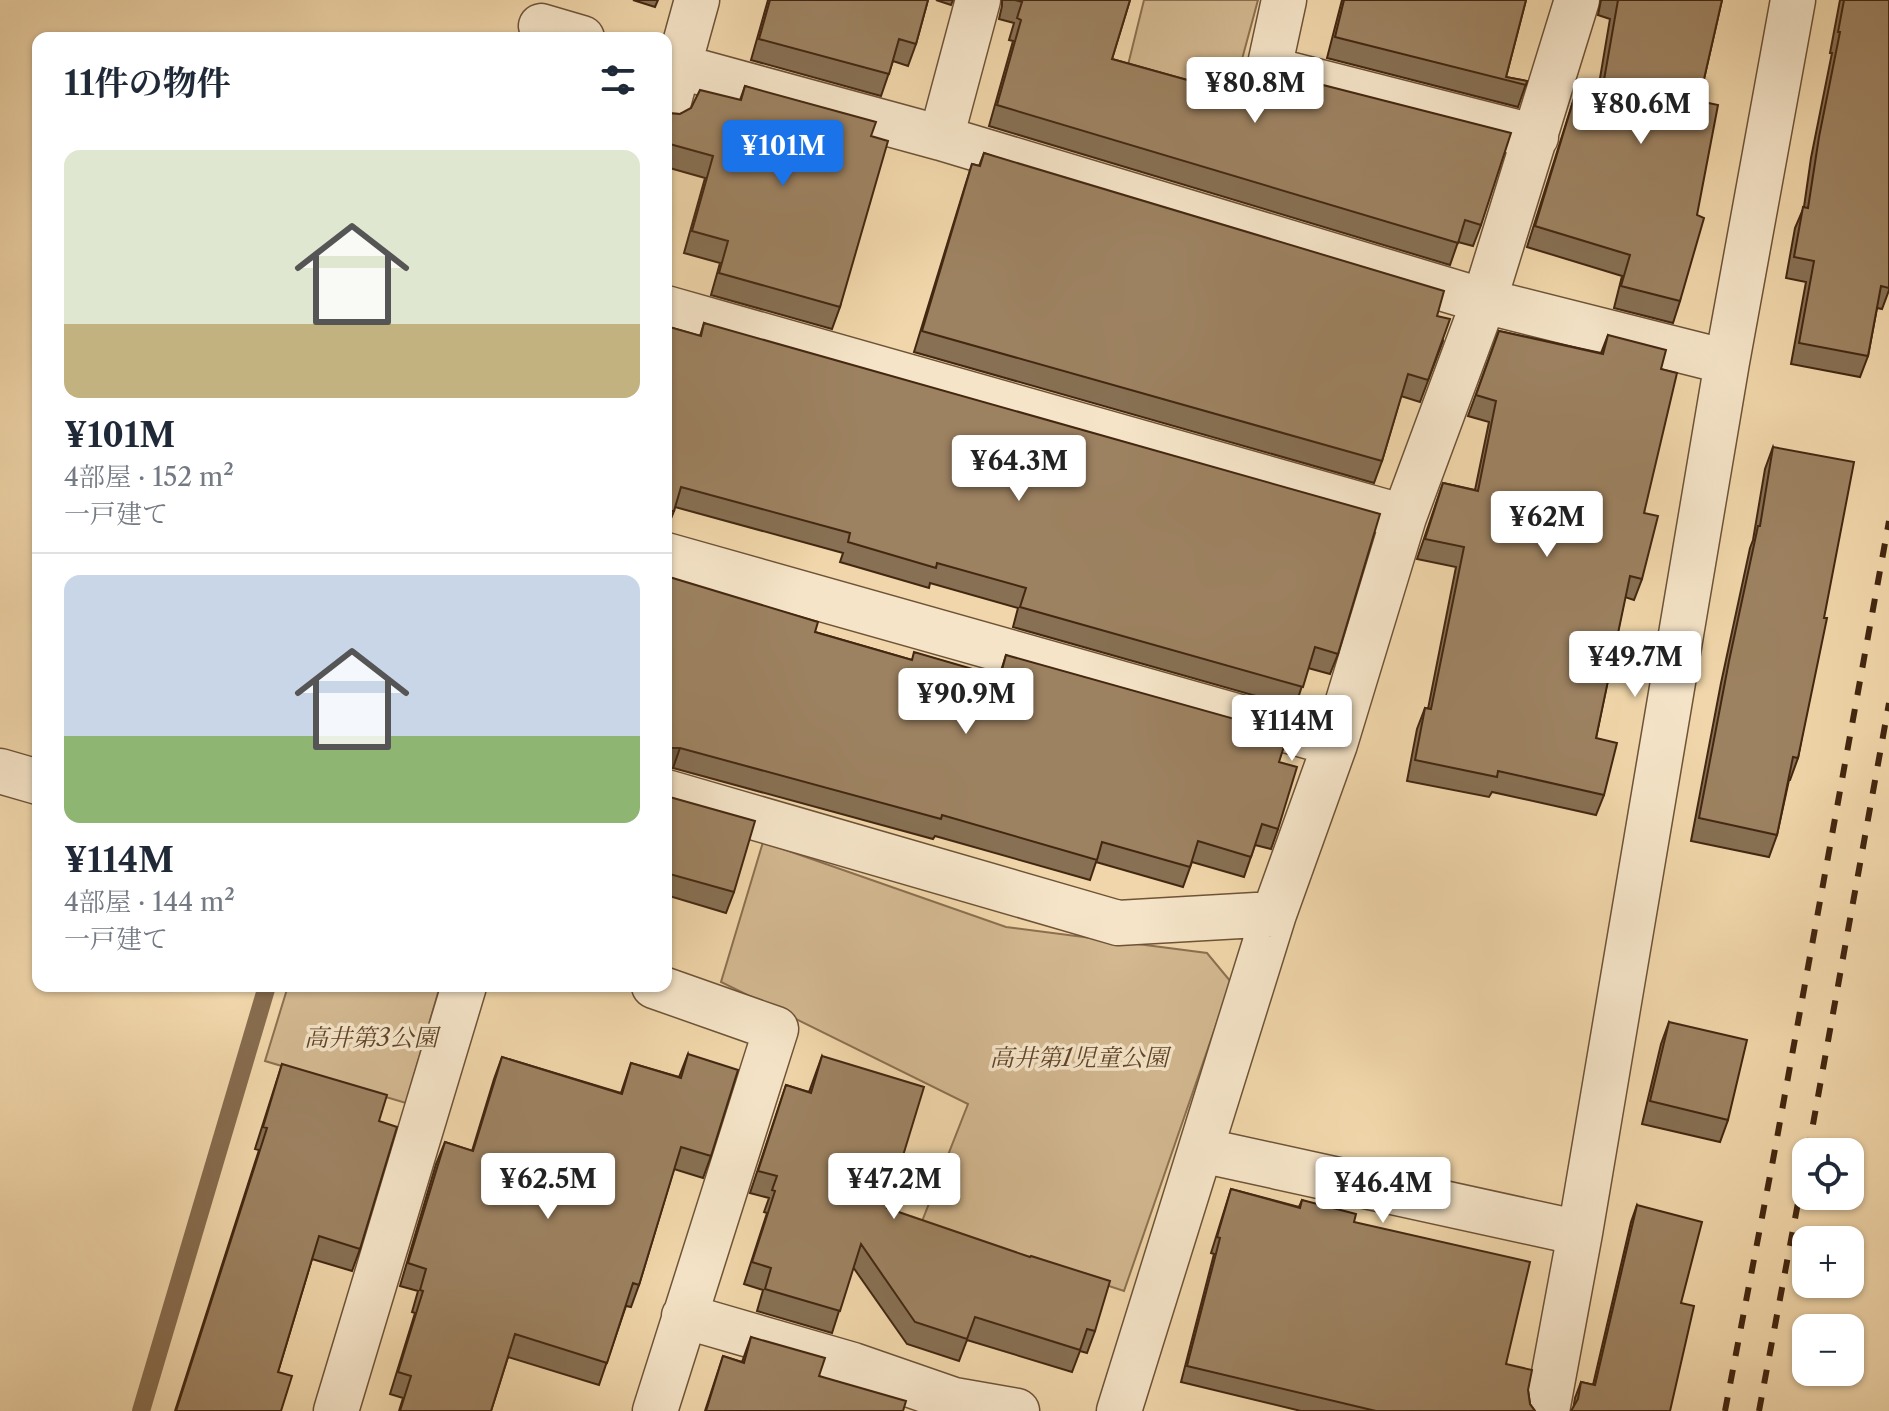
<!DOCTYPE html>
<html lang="ja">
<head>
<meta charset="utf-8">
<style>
	:root { --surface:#fff; --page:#f6f6f7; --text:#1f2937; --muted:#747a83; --line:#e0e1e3; --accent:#1a73e8 }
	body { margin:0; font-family:"Libre Caslon Text","Noto Serif JP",serif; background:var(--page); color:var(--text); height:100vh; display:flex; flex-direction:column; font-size:30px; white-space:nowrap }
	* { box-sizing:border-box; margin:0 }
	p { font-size:26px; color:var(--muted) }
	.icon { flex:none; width:44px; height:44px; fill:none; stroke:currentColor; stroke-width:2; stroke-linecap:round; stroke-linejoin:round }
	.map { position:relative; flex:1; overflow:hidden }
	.details { position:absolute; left:32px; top:32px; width:640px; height:960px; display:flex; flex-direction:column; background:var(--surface); border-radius:16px; box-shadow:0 2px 6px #0004 }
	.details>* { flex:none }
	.buttons { position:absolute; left:1792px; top:1138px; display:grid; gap:16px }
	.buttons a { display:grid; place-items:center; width:72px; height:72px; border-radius:16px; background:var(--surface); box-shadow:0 2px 6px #0004; font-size:40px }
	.price { position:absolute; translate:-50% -68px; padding:0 18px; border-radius:8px; background:#fff; color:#222; font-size:26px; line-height:52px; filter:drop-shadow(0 2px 4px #0008) }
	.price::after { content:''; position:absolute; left:50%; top:48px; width:24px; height:18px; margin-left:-12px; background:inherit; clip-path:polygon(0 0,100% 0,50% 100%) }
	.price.selected { background:var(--accent); color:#fff }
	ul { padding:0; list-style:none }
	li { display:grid; align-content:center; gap:16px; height:424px; padding:0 32px }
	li+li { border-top:2px solid var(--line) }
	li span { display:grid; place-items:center; height:248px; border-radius:16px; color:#555 }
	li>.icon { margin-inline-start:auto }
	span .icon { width:144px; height:144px; fill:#fffc; stroke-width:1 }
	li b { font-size:34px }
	h2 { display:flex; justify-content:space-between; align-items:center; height:96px; padding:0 32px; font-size:34px }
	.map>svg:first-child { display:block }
	.green { fill:#d3b890; stroke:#8b7050; stroke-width:2 }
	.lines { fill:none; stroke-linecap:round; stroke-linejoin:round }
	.stream { stroke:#876c4e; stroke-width:18 }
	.minor-casing { stroke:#6e5337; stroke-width:47 }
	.minor { stroke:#f5e4c8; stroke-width:44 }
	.rail { stroke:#432711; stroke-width:6; stroke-dasharray:14 14; stroke-linecap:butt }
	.wall { fill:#877053; stroke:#432711; stroke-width:2 }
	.shaded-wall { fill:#6e5b44; stroke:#432711; stroke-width:2 }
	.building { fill:#9d8261; stroke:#432711; stroke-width:2 }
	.labels { text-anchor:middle; stroke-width:7; stroke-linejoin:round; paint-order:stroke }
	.park-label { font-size:24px; font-style:italic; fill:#60442a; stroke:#f5e4c8 }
</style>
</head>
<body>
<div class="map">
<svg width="1889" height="1411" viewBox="0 0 1889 1411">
	<rect width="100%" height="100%" fill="#f0d6aa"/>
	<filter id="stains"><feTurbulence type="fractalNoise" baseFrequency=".0025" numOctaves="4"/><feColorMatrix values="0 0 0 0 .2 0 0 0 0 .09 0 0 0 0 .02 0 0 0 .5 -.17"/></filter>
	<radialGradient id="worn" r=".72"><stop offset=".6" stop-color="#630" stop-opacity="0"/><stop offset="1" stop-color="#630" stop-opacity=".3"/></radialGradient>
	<path class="green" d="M1144,0H1258L1231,100L1127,69Z
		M763,842L1006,927L1207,953L1231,982L1124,1291L921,1224L968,1104L721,982Z
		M288,986H440L406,1103L265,1061Z"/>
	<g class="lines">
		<path class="stream" d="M141,1411L267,986"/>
		<g class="minor-casing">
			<path id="minor" d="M1284,0L1269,69L1536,137
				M541,26L582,38
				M666,63L941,138L1484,301L1727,362
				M666,112L697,0
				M941,138L978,0
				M666,308L1404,517
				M666,555L1335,744
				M0,771L38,782
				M666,792L1118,923L1274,914
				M654,986L776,1029L655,1411
				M1201,1150L1580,1233
				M684,1316L853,1365L954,1400L1017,1411
				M336,1411L464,986
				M1119,1411L1274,914L1335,744L1404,517L1484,301L1577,0
				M1547,1411L1580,1233L1727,362L1793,0"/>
		</g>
		<use href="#minor" class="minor"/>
		<path class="rail" d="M1808,1152L1889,703
			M1725,1411L1773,1160L1889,521
			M1759,1411L1806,1160"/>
	</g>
	<path class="wall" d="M633,0H658L655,7Z
		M768,0H928L916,44L908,66L893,61L881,96L751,60Z
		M936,0H953L951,5Z
		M1002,0H1130L1112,59L1269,103L1277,81L1320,93L1323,85L1481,225L1473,246L1458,242L1450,265L989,126L1013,41L1009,40L1014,23L999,19L1002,6Z
		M1342,0H1526L1506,77L1527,81L1518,107L1327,58Z
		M1601,0H1722L1699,101L1680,301L1673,323L1614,308L1622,276L1527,247L1576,92L1597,96L1610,19L1598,15Z
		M1840,0H1889V290L1882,309L1877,308L1868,356L1860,377L1791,364L1806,282L1786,278L1795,228L1804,207L1811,158L1832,53H1830Z
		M745,86L871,136L840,307L832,329L711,295L720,263L684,253L705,178L666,167V113L680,114L740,100Z
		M984,153L1437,316L1443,341L1420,402L1401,396L1382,461L1374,483L914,352L965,186L972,164L979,166Z
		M704,323L1338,654L1330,674L1308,668L1295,707L1013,627L1018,608L930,583L929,588L840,562L843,553L675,507L666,531V326L700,336Z
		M1499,331L1601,353L1608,335L1661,369L1644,513L1642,579L1634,600L1625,597L1596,738L1604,795L1596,815L1492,792L1489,797L1407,781L1417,729L1425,708L1428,709L1456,567L1417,559L1443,483L1475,490L1489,422L1468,416Z
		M1773,447L1824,618L1798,758L1790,780H1789L1777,835L1769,857L1691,841L1721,683L1750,548L1753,540L1765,469Z
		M666,576L815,632L912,660L999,677L1006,655L1279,762L1278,829L1271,849L1255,845L1244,877L1192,862L1183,887L1096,862L1090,880L935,836L933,839L673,768Z
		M666,796L734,892L726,913L666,895Z
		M1669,1022L1728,1120L1720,1142L1642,1124L1661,1044Z
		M688,1054L711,1156L703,1178L674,1169L639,1285L631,1307L626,1306L599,1385L508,1357L491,1411H399L403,1398L390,1394L415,1313L412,1312L418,1291L400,1286L436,1164L445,1142L472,1151L494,1079L502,1057L621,1093L631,1063L679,1077Z
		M822,1056L887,1208L1095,1331L1087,1353L1080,1351L1072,1372L967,1340L959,1361L907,1344L853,1267L832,1333L757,1311L763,1290L744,1284L767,1213L764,1212L769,1198L750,1193L786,1085L809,1092Z
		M282,1064L379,1121L360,1249L352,1271L312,1259L278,1372L281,1411H175L259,1150L255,1149Z
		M1231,1189L1299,1207L1302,1200L1354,1222L1506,1364L1528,1390L1530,1404L1535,1411H1301L1181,1382L1214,1254L1211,1253Z
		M1637,1205L1681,1303L1573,1410L1575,1398L1581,1382L1593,1385L1631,1222Z
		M751,1337L819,1376L903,1411H705L723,1356L742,1362Z"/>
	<path class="shaded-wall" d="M666,511H674L666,531Z
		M668,747L680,748L673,768H666V748Z"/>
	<path class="building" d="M770,0H928L916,44L899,39L889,74L759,39Z
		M1015,0H1130L1112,59L1270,103L1277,81L1321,93L1323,85L1511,133L1481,225L1465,220L1458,243L997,105L1021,20L1017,18L1022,2Z
		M1344,0H1526L1506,77L1527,81L1526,85L1335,37Z
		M1618,0H1722L1699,101L1718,105L1697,215L1704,218L1680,301L1621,286L1630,255L1535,226L1576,92L1601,97Z
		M1844,0H1889V288L1881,286L1868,356L1799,343L1814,261L1794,257L1803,207L1808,208L1819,137L1840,32H1838Z
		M745,86L876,122L871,136L888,141L840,307L719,273L728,241L692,231L713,156L666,143V113L680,114L691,108L700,90L741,100Z
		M984,153L1444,291L1437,316L1450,319L1428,380L1408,374L1382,461L922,331L972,164L980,166Z
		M704,323L1380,514L1338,654L1315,647L1303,687L1020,607L1026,588L937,563L936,568L848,542L850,533L681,487L674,511H666V326L701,336Z
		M1499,331L1603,354L1608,335L1666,350L1661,369L1677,373L1644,513L1658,516L1642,579L1630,576L1596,738L1617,743L1604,795L1498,771L1497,777L1415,760L1425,708L1431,709L1464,547L1425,539L1443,483L1478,491L1496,401L1476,395Z
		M1773,447L1854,462L1824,618H1827L1798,758L1793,757L1777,835L1699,818L1729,661L1758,526H1760Z
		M666,576L818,622L815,632L912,660L914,652L1000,677L1006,655L1288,734L1279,762L1297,767L1278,829L1262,824L1251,857L1198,841L1190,867L1102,842L1097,860L942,815L941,819L680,748H666Z
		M666,796L755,821L734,892L666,873Z
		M1669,1022L1747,1040L1728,1120L1650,1101Z
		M688,1054L738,1070L711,1156L681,1147L639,1285L633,1283L607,1363L515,1334L491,1411H400L411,1376L398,1372L423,1291L420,1290L426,1269L408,1263L445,1142L473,1151L502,1057L622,1094L631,1063L681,1078Z
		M822,1056L924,1087L887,1208L1030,1257L1031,1256L1110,1281L1095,1331L1087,1329L1080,1350L975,1317L967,1339L915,1322L861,1244L840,1311L765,1289L771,1268L752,1262L775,1191L772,1190L777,1176L758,1171L786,1085L811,1093Z
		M282,1064L387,1095L379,1121L397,1127L360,1249L319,1236L278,1372L292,1376L281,1411H176L267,1128L263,1127Z
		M1231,1189L1300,1208L1302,1200L1356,1214L1354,1222L1530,1262L1506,1364L1532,1370L1528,1390L1530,1404L1535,1411H1376L1187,1366L1220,1238L1217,1237Z
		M1637,1205L1702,1222L1681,1303L1694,1306L1670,1411H1571L1578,1399L1581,1382L1595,1385Z
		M751,1337L825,1358L819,1376L906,1401L903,1411H706L723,1356L744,1363Z"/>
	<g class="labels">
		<g class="park-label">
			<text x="371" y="1046">高井第3公園</text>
			<text x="1079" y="1066">高井第1児童公園</text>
		</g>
	</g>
	<rect width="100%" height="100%" filter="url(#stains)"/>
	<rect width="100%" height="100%" fill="url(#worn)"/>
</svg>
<div class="buttons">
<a><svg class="icon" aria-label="locate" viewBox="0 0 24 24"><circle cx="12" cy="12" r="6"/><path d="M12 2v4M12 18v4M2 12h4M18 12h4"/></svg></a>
<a>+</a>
<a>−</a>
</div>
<b class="price" style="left:1255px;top:125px">¥80.8M</b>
<b class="price" style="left:1641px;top:146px">¥80.6M</b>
<b class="price selected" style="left:783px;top:188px">¥101M</b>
<b class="price" style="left:1019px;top:503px">¥64.3M</b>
<b class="price" style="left:1547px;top:559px">¥62M</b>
<b class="price" style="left:1635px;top:699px">¥49.7M</b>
<b class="price" style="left:966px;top:736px">¥90.9M</b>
<b class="price" style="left:1292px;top:763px">¥114M</b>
<b class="price" style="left:548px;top:1221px">¥62.5M</b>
<b class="price" style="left:894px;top:1221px">¥47.2M</b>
<b class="price" style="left:1383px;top:1225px">¥46.4M</b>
<section class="details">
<h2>11件の物件<svg class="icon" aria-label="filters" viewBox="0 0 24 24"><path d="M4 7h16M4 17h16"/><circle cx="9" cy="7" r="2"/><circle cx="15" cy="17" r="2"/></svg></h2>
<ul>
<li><span style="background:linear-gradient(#dfe7d0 70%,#c2b280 0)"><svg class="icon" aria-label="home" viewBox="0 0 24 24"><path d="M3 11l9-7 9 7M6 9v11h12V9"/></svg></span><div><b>¥101M</b><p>4部屋 · 152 m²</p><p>一戸建て</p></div></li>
<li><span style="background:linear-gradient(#c9d6e8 65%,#8fb573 0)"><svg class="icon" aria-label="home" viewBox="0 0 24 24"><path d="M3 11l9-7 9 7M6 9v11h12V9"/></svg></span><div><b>¥114M</b><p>4部屋 · 144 m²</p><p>一戸建て</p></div></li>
</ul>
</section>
</div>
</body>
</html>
